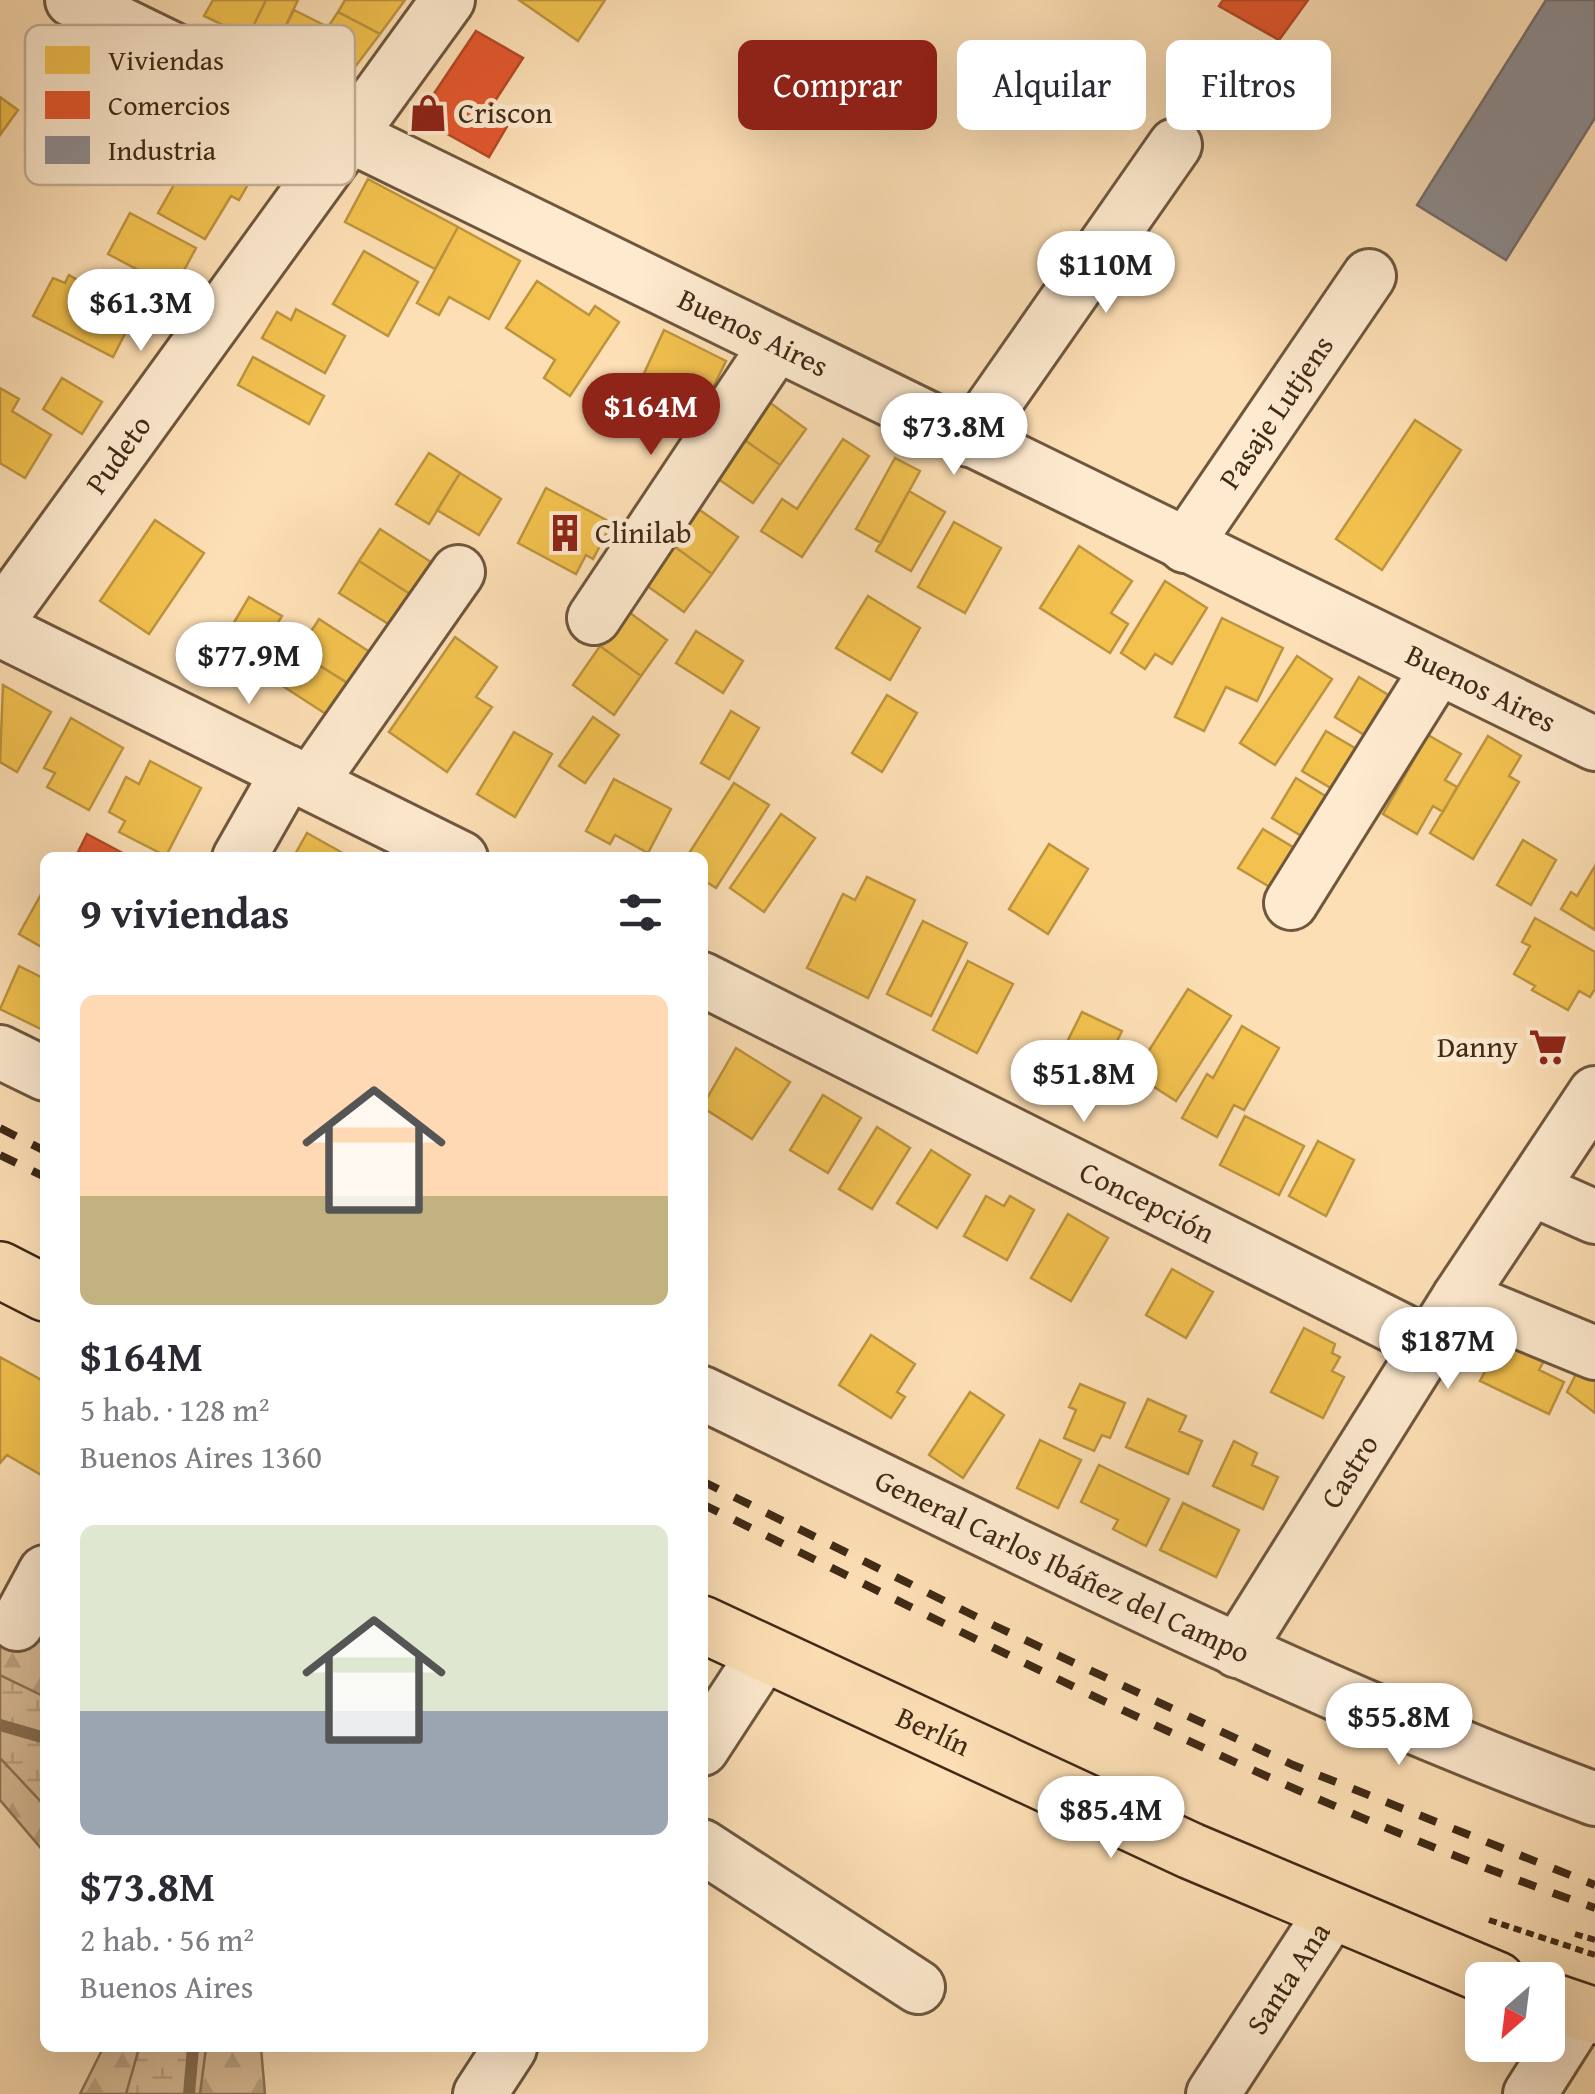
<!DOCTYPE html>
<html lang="es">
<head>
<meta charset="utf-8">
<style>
	:root { --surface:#fff; --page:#f2f2f3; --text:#2b2b33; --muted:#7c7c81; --accent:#8f2418 }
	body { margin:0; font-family:"Gentium Book Plus",serif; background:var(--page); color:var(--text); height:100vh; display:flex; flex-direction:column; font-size:38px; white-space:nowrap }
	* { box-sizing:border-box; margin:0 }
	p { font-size:32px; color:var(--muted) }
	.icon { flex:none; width:55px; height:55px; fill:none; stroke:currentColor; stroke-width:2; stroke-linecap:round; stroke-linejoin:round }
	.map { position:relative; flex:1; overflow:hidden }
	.details { position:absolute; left:40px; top:852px; width:668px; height:1200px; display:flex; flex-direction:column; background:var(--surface); border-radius:15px; box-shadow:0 10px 40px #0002 }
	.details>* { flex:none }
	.banner { position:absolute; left:738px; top:40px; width:708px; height:90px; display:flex; gap:20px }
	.needle { width:65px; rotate:208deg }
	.buttons { position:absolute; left:1465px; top:1962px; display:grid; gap:20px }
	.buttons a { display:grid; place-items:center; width:100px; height:100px; border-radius:15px; background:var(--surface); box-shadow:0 10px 40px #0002; font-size:50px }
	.price { position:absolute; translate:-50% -85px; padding:0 22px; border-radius:35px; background:#fff; color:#222; font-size:32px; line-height:65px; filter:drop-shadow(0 2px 5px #0008) }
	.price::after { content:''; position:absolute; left:50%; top:60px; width:30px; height:22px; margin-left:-15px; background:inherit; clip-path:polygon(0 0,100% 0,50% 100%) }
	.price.on { background:var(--accent); color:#fff }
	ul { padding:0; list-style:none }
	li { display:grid; align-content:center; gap:20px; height:530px; padding:0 40px }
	li span { display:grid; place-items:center; height:310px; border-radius:15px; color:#555 }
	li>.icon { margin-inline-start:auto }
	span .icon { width:180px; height:180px; fill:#fffc; stroke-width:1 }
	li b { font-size:42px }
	h2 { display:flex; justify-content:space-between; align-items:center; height:120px; padding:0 40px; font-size:42px }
	.tag { padding:0 35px; border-radius:15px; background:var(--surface); box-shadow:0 10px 40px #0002; font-size:35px; line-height:90px }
	.tag.on { background:var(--accent); color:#fff }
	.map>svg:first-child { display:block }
	.forest { fill:url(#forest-firs); stroke:#8e7558; stroke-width:2.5 }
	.wetland { fill:url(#wetland-marsh); stroke:#8e7558; stroke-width:2.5 }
	.homes { fill:#f2c14e; stroke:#bd943e; stroke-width:2.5 }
	.shops { fill:#e4572e; stroke:#b34a27; stroke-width:2.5 }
	.industry { fill:#8d8d92; stroke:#766f6d; stroke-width:2.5 }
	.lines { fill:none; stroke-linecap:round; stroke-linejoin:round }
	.stream { stroke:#8b7155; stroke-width:12 }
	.minor-casing { stroke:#6f573e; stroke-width:58 }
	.major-casing { stroke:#402a17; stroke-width:60 }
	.path { stroke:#402a17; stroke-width:6; stroke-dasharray:8 5; stroke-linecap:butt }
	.minor { stroke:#feeacf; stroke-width:52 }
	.major { stroke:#fddfb5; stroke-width:55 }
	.rail { stroke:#402a17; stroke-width:8; stroke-dasharray:18 18; stroke-linecap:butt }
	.labels { text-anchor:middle; stroke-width:10; stroke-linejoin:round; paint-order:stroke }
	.poi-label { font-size:30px; fill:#402a17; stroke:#feeacf; text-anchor:start }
	.street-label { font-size:30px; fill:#402a17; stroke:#feeacf }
	.key { fill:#feeacf; stroke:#c5b098; stroke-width:2.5 }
	.key-label { font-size:28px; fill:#402a17 }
</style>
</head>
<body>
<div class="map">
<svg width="1595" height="2094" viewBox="0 0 1595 2094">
	<defs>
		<pattern id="forest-firs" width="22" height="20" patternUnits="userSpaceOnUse" patternTransform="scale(2.5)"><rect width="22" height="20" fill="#ddc09a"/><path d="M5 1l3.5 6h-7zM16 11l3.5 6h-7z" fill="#bfa584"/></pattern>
		<pattern id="wetland-marsh" width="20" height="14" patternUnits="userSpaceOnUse" patternTransform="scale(2.5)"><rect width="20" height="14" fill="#ddc09a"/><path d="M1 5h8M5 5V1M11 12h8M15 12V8" fill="none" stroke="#bfa584"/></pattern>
	</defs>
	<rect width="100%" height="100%" fill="#fddfb5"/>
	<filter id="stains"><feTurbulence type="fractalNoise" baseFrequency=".002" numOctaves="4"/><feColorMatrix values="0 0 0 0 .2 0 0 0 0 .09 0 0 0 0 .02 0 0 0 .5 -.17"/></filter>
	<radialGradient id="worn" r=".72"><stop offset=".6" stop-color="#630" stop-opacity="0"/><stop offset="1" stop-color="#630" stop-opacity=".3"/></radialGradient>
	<path class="forest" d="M14,1602L45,1632V1853L0,1800V1611Z
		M103,2048H261L265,2094H80Z"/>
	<path class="wetland" d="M0,1675L45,1697V1806L0,1758Z
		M139,2048H206L200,2094H126Z"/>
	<path class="homes" d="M213,0H266L248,37L204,16Z
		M266,0H298L274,50L248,37Z
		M345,0H405L380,34L338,12Z
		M519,0H605L578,41Z
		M294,10L328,27L338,12L380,34L349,75L333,79L274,50Z
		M0,97L18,110L0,135Z
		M211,120L260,147L244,176L251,179L239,200L231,196L205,239L158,213Z
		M368,179L458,227L435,269L345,222Z
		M130,213L196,248L174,289L108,254Z
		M458,227L520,261L489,319L449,297L439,315L417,303Z
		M364,251L418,282L388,336L333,304Z
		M69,275L135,314L113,357L33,316L53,278L65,283Z
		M537,281L589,315L595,306L619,322L570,396L544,378L555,360L506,328Z
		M296,309L345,336L325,373L262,338L277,312L291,320Z
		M664,330L726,361L702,410L641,380Z
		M253,357L324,396L309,424L238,385Z
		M62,378L102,402L82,434L43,409Z
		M0,388L19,399L12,411L51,435L25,478L0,463Z
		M765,399L806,429L780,465L739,436Z
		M1415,420L1461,450L1382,570L1336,539Z
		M739,436L780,465L753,503L711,474Z
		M843,439L869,456L802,557L761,531L782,499L797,509Z
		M429,453L460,473L429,524L396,504Z
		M895,458L920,471L881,543L856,529Z
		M460,473L501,499L479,535L437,510Z
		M546,488L612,523L593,559L586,555L576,574L518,543Z
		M909,491L945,512L911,571L876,551Z
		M697,508L738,537L712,574L671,544Z
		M155,520L204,553L149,634L100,601Z
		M954,522L1001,548L965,613L918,587Z
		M380,529L431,562L410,594L359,561Z
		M671,544L712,574L684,612L643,583Z
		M1079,546L1132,581L1111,613L1128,624L1110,653L1040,608Z
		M359,561L410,594L390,625L339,593Z
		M1165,581L1207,608L1172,664L1155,654L1145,669L1121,653Z
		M868,596L920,628L890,680L836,648Z
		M249,597L282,616L245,677L213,658Z
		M626,610L667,640L641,676L600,646Z
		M1222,618L1283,648L1257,701L1226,687L1204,731L1175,717Z
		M319,619L370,652L349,684L298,652Z
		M696,631L743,661L723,693L676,663Z
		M455,637L497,667L476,697L492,707L447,772L389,732Z
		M600,646L641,676L614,715L573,685Z
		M298,652L349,684L329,716L278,683Z
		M1297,656L1332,679L1275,765L1240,743Z
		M1359,677L1403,704L1379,744L1335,717Z
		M3,685L51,712L17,772L0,762Z
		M887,695L917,713L882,772L852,753Z
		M731,711L759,728L729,779L701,763Z
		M593,717L619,735L585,783L559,766Z
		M71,718L123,748L89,810L47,787L55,773L44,768Z
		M1326,731L1370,757L1346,797L1302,771Z
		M514,732L552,754L515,817L477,794Z
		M1428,735L1461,754L1445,780L1457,787L1443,812L1433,806L1417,834L1383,814Z
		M1488,736L1521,756L1509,776L1519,782L1473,859L1430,833Z
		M150,761L201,788L166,856L119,832L125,821L109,812L126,777L139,784Z
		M1296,778L1340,805L1316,845L1272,818Z
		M614,779L671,809L648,853L615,835L610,844L586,831Z
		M734,783L769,805L716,888L702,879V858H686Z
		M781,814L815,838L764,912L730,888Z
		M1263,829L1306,855L1283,895L1238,868Z
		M307,833L348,856L347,858H293Z
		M1523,840L1556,860L1531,905L1497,885Z
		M1049,844L1088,869L1048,934L1009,909Z
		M1595,866V930L1561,909L1571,892L1577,896Z
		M867,877L915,900L868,998L807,968L843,894L855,900Z
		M43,891L45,892V949L19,934Z
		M1535,918L1595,952V989L1590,997L1579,991L1568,1010L1532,990L1535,986L1514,974L1530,946L1522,942Z
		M923,921L967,943L931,1016L887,994Z
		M968,961L1013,984L977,1053L933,1030Z
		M19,966L45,979V1031L0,1009Z
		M1188,989L1231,1016L1176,1101L1134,1074Z
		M1082,1012L1122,1031L1088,1100L1048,1080Z
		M1242,1026L1279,1048L1244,1110L1234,1105L1217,1137L1182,1118L1207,1074L1213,1078Z
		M736,1048L790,1082L752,1139L702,1107Z
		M823,1095L861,1118L828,1173L790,1150Z
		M1245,1116L1304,1146L1279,1195L1220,1165Z
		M877,1127L910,1148L872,1209L839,1189Z
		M1318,1141L1354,1160L1326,1216L1289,1196Z
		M931,1150L970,1175L937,1228L897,1203Z
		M986,1196L1004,1206L1010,1196L1034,1210L1007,1260L964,1236Z
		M1068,1214L1108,1238L1071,1301L1031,1278Z
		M1172,1269L1213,1292L1186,1338L1146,1315Z
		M1498,1319L1552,1346L1539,1370L1564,1382L1549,1414L1480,1381L1490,1362L1480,1357Z
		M1304,1328L1335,1344L1332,1353L1340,1357L1332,1371L1344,1377L1323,1418L1271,1392Z
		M871,1335L915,1364L897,1392L905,1397L891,1418L839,1385Z
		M0,1357L45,1382L43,1476L7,1455L0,1463Z
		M1577,1372L1595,1379V1413L1567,1392Z
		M1080,1384L1125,1403L1110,1438L1102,1435L1094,1451L1064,1438L1076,1410L1069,1407Z
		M970,1392L1004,1415L963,1478L929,1455Z
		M1148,1399L1186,1416L1179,1431L1202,1441L1188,1474L1126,1447Z
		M1040,1440L1081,1460L1058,1508L1017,1488Z
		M1234,1441L1257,1453L1252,1465L1278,1477L1263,1509L1213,1486Z
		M1099,1465L1169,1499L1146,1546L1113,1529L1118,1520L1081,1502Z
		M1183,1503L1239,1530L1216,1577L1160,1550Z"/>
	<path class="shops" d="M1223,0H1308L1279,40L1219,6Z
		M476,31L523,58L491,107L512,118L489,157L431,125L425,107Z
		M87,834L132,858H75Z"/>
	<path class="industry" d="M1546,0H1595V118L1506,260L1417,205Z"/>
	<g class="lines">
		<path class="stream" d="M0,1725L45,1738
			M189,2094L193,2048"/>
		<g class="minor-casing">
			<g id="minor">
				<path id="s1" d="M72,0L1595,744"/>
				<path d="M969,440L1175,145"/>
				<path id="s2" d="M1185,546L1369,276"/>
				<path id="s3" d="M0,618L448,0"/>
				<path d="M594,618L776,345"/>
				<path d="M0,630L461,858"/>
				<path d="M311,782L458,572"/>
				<path d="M239,858L288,772"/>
				<path d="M1291,903L1438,668"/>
				<path id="s4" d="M702,979L1429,1344"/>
				<path d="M0,1052L45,1074"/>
				<path d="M1532,1189L1595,1217"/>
				<path d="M1459,1297L1595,1353"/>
				<path id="s5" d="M702,1393C997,1535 1288,1685 1595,1799"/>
				<path d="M17,1624L45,1572"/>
				<path id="s6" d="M1237,1651L1459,1297L1595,1093"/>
				<path d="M702,1749L764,1654"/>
				<path d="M702,1846L918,1987"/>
				<path d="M480,2094L510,2048"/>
				<path id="s7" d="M1213,2094L1331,1913"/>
				<path d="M1530,2094L1582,2012"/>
			</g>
		</g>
		<g class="major-casing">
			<g id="major">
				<path d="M0,1270L45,1293"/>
				<path id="s8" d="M702,1624L1191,1851L1497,1980"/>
				<path d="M1548,2000L1595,2016"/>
			</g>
		</g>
		<path class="path" d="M1489,1920L1595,1955
			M1575,1934L1595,1940"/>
		<use href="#minor" class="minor"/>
		<use href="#major" class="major"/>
		<path class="rail" d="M0,1128L45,1151
			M0,1155L45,1177
			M702,1481L993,1625L1293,1765L1595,1885
			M702,1504C996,1648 1286,1800 1595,1908"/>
	</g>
	<defs>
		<g id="shop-bare" transform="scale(3)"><path d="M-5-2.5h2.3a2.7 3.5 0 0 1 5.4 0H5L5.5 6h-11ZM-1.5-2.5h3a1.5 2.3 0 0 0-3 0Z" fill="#8f2418" stroke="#feeacf" stroke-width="2.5" paint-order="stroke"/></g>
		<g id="building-bare" transform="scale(3)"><path d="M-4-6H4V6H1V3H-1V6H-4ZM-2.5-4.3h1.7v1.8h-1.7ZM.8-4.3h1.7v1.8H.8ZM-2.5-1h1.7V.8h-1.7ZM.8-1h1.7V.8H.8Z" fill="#8f2418" stroke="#feeacf" stroke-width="2.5" paint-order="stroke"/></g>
		<g id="supermarket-bare" transform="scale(3)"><path d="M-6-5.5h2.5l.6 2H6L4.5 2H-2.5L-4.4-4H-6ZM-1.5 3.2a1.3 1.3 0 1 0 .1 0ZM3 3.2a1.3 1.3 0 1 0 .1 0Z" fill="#8f2418" stroke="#feeacf" stroke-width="2.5" paint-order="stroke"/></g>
	</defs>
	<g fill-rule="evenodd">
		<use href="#shop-bare" x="428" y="113"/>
		<use href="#building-bare" x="565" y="533"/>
		<use href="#supermarket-bare" x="1548" y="1047"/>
	</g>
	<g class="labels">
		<g class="poi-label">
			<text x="458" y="123">Criscon</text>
			<text x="595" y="543">Clinilab</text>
			<text x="1518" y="1057" text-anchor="end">Danny</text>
		</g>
		<g class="street-label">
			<text dy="10" stroke="none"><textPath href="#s1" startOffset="758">Buenos Aires</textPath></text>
			<text dy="10" stroke="none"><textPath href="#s2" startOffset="162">Pasaje Lutjens</textPath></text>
			<text dy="10" stroke="none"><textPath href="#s3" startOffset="202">Pudeto</textPath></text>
			<text dy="10" stroke="none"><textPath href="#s1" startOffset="1568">Buenos Aires</textPath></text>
			<text dy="10" stroke="none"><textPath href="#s4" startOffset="498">Concepción</textPath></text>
			<text dy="10" stroke="none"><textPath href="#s6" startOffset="212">Castro</textPath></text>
			<text dy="10" stroke="none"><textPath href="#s5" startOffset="400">General Carlos Ibáñez del Campo</textPath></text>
			<text dy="10" stroke="none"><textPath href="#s8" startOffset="255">Berlín</textPath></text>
			<text dy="10" stroke="none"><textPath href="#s7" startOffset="138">Santa Ana</textPath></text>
		</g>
	</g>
	<rect x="25" y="25" width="330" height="160" rx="15" class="key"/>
	<rect x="45" y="46" width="45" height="28" fill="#f2c14e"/>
	<rect x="45" y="91" width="45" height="28" fill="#e4572e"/>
	<rect x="45" y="136" width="45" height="28" fill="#8d8d92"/>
	<g class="key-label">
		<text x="108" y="70">Viviendas</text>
		<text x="108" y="115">Comercios</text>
		<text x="108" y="160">Industria</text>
	</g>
	<rect width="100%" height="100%" filter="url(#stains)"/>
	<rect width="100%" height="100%" fill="url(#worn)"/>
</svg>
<div class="buttons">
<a><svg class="needle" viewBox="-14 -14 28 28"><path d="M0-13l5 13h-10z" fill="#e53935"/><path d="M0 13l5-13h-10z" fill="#7c7c81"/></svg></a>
</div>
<b class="price" style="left:1106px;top:316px">$110M</b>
<b class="price" style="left:141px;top:354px">$61.3M</b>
<b class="price on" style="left:651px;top:458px">$164M</b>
<b class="price" style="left:954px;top:478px">$73.8M</b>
<b class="price" style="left:249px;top:707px">$77.9M</b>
<b class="price" style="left:1084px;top:1125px">$51.8M</b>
<b class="price" style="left:1448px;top:1392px">$187M</b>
<b class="price" style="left:1399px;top:1768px">$55.8M</b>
<b class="price" style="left:1111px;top:1861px">$85.4M</b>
<div class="banner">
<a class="tag on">Comprar</a>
<a class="tag">Alquilar</a>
<a class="tag">Filtros</a>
</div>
<section class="details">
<h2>9 viviendas<svg class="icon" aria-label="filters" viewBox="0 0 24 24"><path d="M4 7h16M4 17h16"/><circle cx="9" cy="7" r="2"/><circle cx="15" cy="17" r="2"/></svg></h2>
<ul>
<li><span style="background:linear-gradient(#ffd9b3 65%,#c2b280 0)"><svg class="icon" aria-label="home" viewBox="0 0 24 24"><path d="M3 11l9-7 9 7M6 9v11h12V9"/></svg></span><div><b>$164M</b><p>5 hab. · 128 m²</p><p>Buenos Aires 1360</p></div></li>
<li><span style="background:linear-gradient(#dfe7d0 60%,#9aa5b1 0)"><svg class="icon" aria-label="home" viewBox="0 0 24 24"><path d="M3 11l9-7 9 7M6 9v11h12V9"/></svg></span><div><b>$73.8M</b><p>2 hab. · 56 m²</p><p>Buenos Aires</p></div></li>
</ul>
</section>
</div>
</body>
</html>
